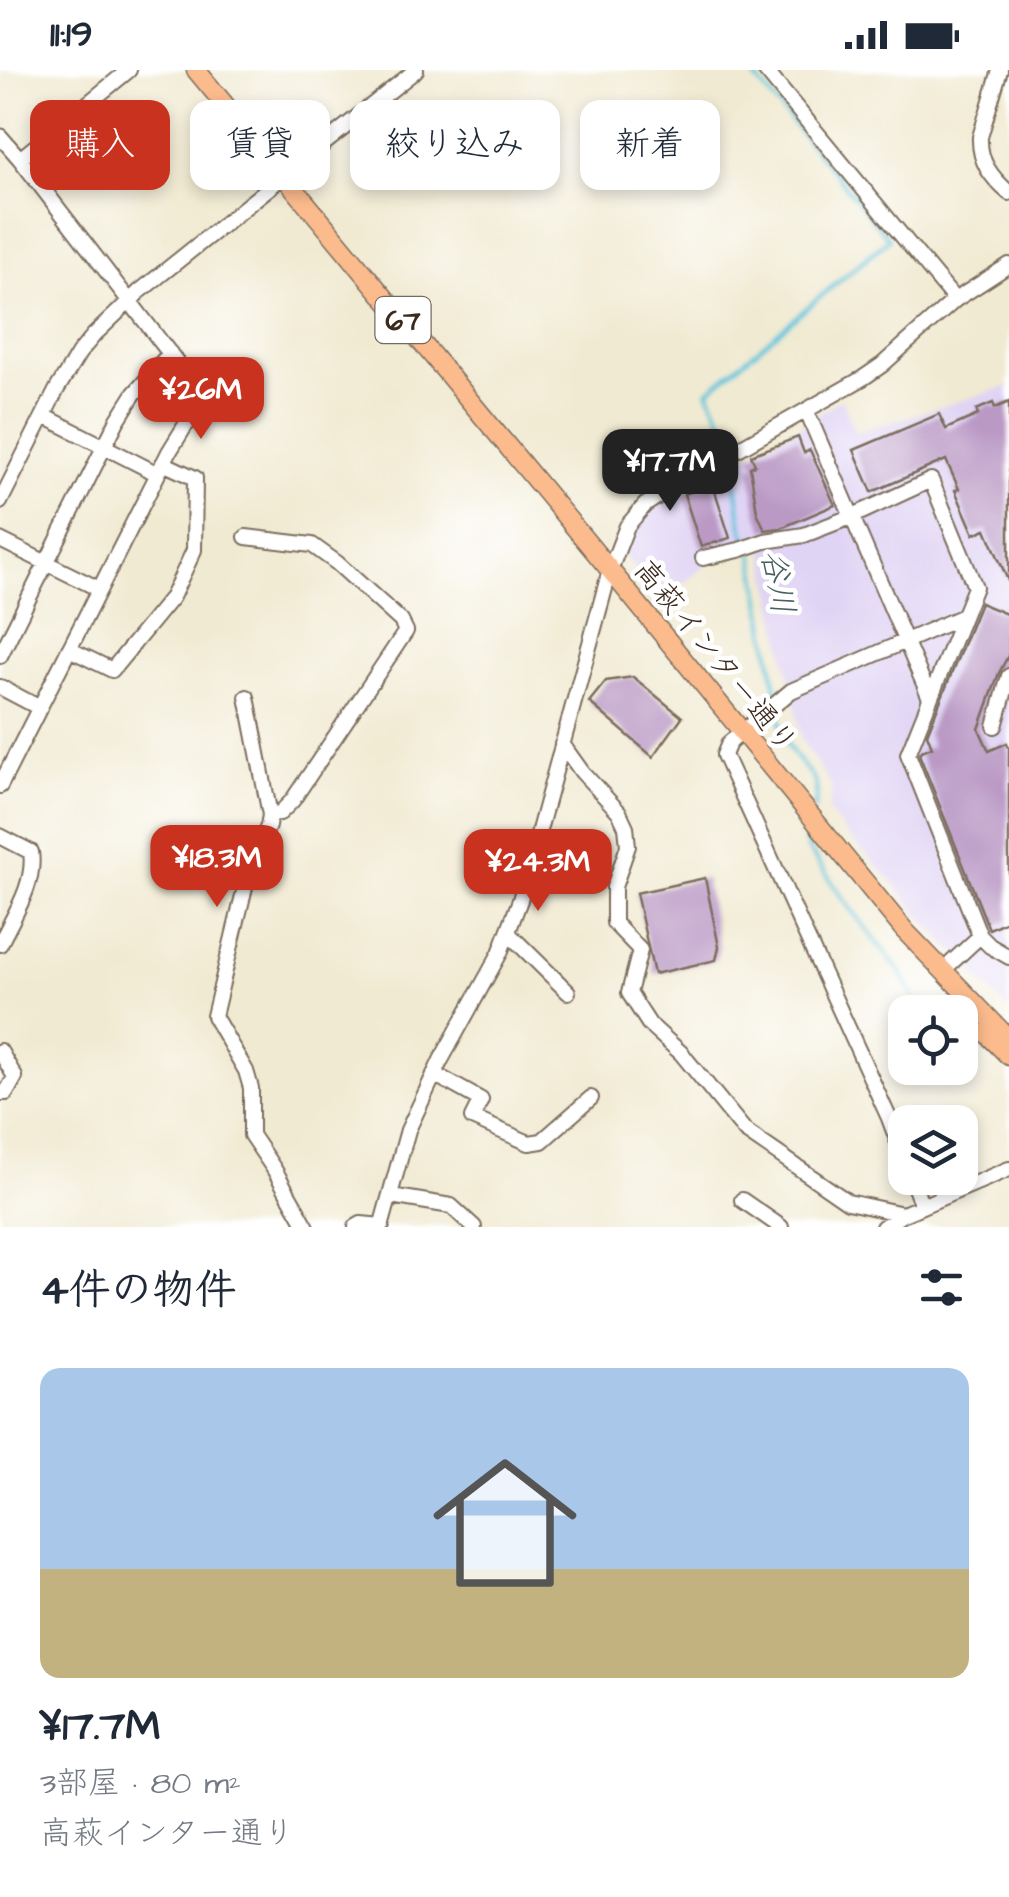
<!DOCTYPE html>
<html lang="ja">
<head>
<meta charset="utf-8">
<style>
	:root { --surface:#fff; --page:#f6f6f7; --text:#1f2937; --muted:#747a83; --accent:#c8321e }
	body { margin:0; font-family:"Architects Daughter","Klee One",sans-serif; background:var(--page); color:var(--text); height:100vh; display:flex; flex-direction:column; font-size:38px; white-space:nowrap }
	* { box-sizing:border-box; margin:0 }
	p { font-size:32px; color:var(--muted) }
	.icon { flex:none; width:55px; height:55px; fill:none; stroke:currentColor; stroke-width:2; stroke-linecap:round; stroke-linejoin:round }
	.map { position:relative; height:1157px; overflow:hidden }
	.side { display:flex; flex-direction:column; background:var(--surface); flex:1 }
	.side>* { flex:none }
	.hud { position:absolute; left:30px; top:30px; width:950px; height:90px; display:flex; gap:20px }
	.controls { position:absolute; left:888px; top:925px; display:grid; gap:20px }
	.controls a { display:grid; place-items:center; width:90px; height:90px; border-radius:20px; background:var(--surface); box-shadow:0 5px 15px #0003; font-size:50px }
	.price { position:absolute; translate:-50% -85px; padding:0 22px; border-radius:20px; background:var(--accent); color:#fff; font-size:32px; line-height:65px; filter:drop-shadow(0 2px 5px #0008) }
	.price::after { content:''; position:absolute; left:50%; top:60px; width:30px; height:22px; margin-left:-15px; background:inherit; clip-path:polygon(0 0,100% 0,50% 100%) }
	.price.active { background:#222; color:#fff }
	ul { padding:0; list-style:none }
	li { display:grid; align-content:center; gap:20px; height:530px; padding:0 40px }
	li span { display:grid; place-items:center; height:310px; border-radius:20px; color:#555 }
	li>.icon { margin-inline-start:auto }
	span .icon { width:180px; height:180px; fill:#fffc; stroke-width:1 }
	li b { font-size:42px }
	h2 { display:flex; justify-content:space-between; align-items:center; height:120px; padding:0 40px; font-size:42px }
	.tag { padding:0 35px; border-radius:20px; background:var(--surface); box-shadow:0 5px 15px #0003; font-size:35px; line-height:90px }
	.tag.active { background:var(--accent); color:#fff }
	.status { display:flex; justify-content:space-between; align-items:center; height:70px; padding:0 50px; background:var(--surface); direction:ltr }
	.status svg { height:28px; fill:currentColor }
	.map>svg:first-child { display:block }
	.built { fill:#e0d4f4 }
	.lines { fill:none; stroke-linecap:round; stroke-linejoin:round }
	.stream { stroke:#5fc4dc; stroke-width:4 }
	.building { fill:#ba99c5 }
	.minor-casing { stroke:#7b6d5d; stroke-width:18 }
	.major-casing { stroke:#7b6d5d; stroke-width:21 }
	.minor { stroke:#fff; stroke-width:14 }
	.major { stroke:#fbbb8d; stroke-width:18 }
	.labels { text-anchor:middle; stroke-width:9; stroke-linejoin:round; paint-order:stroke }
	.shield { fill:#fff; stroke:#766a62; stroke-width:2.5 }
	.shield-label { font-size:28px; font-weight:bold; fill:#3b2a1e }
	.street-label { font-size:30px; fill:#3b2a1e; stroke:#fff }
	.water-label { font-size:32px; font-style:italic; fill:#486060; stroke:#fff }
</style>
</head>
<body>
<div class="status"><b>11:19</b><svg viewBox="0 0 49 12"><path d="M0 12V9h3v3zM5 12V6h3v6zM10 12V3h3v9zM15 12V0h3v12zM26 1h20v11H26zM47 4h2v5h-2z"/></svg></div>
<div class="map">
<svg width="1009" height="1157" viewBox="0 0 1009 1157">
	<rect width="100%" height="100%" fill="#fff"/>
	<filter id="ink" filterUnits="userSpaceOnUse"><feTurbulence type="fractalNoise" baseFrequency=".01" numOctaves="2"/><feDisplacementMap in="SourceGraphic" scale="20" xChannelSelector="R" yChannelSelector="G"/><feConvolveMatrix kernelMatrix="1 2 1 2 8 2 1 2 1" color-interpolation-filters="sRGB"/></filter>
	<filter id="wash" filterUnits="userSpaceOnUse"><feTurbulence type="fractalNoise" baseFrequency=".0048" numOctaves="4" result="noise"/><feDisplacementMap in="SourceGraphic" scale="40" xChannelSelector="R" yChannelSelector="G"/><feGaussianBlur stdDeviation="2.25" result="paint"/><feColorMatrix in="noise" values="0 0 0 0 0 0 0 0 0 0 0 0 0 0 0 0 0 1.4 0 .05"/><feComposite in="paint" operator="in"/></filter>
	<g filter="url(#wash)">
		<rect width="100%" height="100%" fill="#f1ead2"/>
		<path class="built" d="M1009,316V861L1005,867L1009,870V941L920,846L892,811L848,766L828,741L833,719L802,671L763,476L709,493L663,530L623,485L628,472L642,449L663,431L802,355L842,328L855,363Z"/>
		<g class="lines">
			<path class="stream" d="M732,376L731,369L708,321L889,169L749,0
				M732,385L742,457L754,487L777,626
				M778,635C780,650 781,662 788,675C801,701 825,705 814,739
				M810,752L805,768L808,778L847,834L901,903L921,942"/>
		</g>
		<g id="blocks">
			<path class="building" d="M1009,332V513L986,459L974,464L955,420L959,419L946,390L872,422L854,380L939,344L946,359L978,345L976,340L993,333L995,338Z
				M798,367L804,383L810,380L835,435L781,458L765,460L757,442L750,397L755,395L751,385Z
				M713,415L730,468L701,477L684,424Z
				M980,533L1009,545V584L999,603L979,659L989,681L1007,673L1009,678V850L989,859L919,684L921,681L932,677L927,664Z
				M633,607L682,647L653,687L589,632L606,611Z
				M705,808L719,877L716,890L654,904L636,823Z"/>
		</g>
	</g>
	<g filter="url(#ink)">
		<use href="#blocks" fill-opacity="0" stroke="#7b6d5d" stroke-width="2.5"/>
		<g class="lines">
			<g class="minor-casing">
				<path id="minor" d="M765,0L955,230
					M1000,0L980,67C979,92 991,107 1009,123
					M0,66L20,89L208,333L185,356L169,382L0,716
					M20,89L129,0
					M807,342L930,628
					M44,346L158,404
					M0,432L57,319L79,283L94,265L139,222L416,0
					M246,467L312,475L337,493L401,551L406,561L292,731L280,743L270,745
					M0,470L99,519
					M703,488L739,480L765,471L804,465L853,446L931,410L975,517L908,684L980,866L990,876L1009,887
					M69,579L112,600L172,527L194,480L195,408L163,393
					M0,586L117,351L134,324L170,283
					M0,617L40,638
					M247,627L270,745L268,756L246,813L214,946L246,1001L251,1018V1065L274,1099L307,1157
					M995,656L1009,606
					M562,674L582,702L619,742L626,757L628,776L614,817V853L640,880L629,923L649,954L681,983L745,1061L848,1132L903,1144
					M0,766L31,782C36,814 13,846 0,874
					M508,863L568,922
					M951,893L980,866
					M0,981L15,1007L6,1023H0
					M434,1004L481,1030L472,1048L529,1073L542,1071L591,1028
					M905,1091L889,1048L724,685L729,673L791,621L961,547
					M911,1108L922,1136
					M391,1126L451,1136L474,1157
					M742,1130L781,1157
					M356,1157L361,1154L382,1156
					M381,1157L408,1060L441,990L500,883L520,830L610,500L627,456L645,435L680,412L863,308L882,295L955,230L1009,195
					M883,1157L903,1144L1009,1099"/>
			</g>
			<g class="major-casing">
				<path id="major" d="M196,0L610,500L905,861L1009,969
					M986,963L1009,986"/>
			</g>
			<use href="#minor" class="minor"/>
			<use href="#major" class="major"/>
		</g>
	</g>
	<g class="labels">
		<rect class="shield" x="375.5" y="227" width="55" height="46" rx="8"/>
		<g class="shield-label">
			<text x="403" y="260">67</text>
		</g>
		<g class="street-label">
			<text transform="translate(716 586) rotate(51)" y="10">高萩インター通り</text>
		</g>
		<g class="water-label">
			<text transform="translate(779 512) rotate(80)" y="11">谷川</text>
		</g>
	</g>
</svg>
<div class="controls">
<a><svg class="icon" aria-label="locate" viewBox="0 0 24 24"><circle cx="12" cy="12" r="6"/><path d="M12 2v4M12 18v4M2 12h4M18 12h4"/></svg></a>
<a><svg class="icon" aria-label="layers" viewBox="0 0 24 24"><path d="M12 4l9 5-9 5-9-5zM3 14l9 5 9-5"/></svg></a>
</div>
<b class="price" style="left:201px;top:372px">¥26M</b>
<b class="price active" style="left:670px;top:444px">¥17.7M</b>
<b class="price" style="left:217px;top:840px">¥18.3M</b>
<b class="price" style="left:538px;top:844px">¥24.3M</b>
<div class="hud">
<a class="tag active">購入</a>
<a class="tag">賃貸</a>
<a class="tag">絞り込み</a>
<a class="tag">新着</a>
</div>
</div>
<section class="side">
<h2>4件の物件<svg class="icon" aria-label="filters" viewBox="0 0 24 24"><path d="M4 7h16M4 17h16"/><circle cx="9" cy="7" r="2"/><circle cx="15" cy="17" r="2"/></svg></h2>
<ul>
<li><span style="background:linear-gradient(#a9c7e8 65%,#c2b280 0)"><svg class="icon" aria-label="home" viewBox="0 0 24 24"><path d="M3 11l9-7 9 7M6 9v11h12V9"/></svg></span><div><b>¥17.7M</b><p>3部屋 · 80 m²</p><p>高萩インター通り</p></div></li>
</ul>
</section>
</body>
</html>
